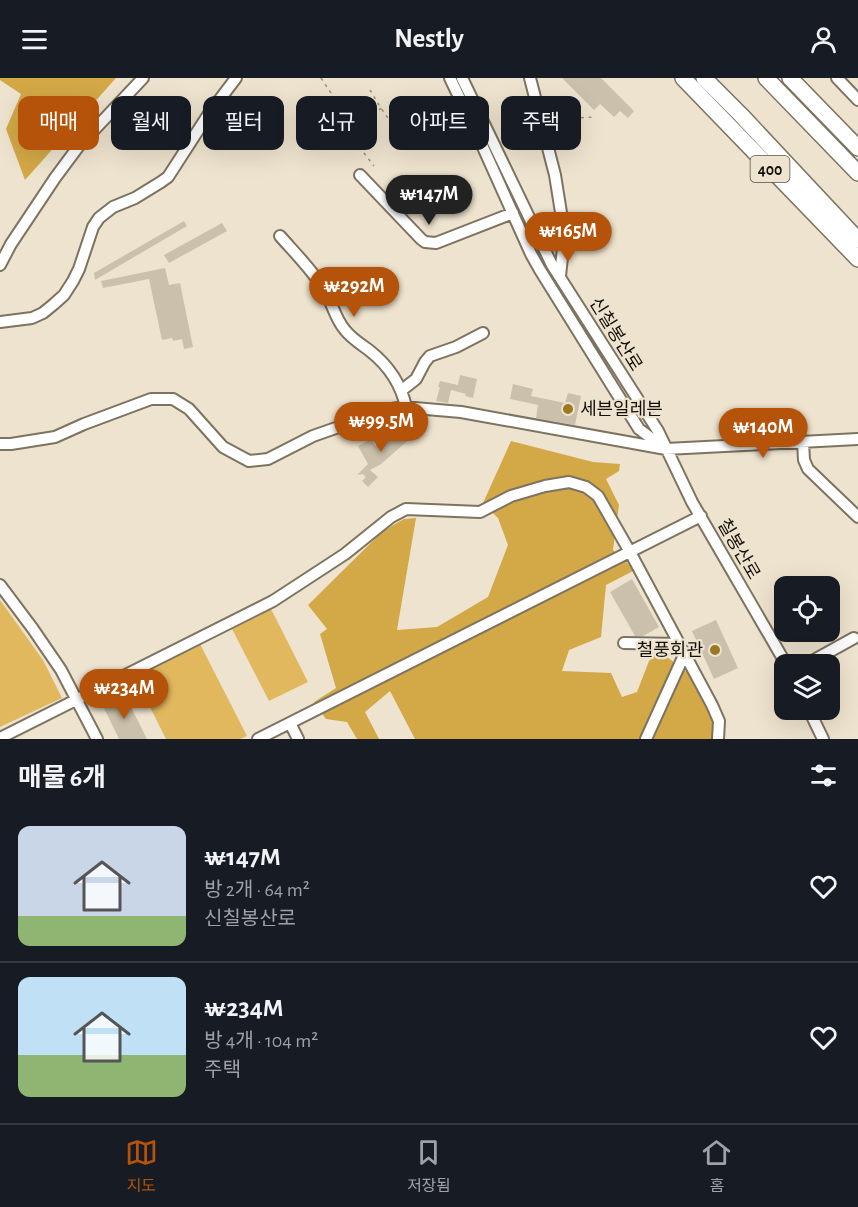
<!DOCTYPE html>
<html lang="ko">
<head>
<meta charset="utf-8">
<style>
	:root { --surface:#171b24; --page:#242831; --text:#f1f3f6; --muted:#9ea1a6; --line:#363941; --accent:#b45309 }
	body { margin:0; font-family:"Alegreya Sans","Noto Sans KR",sans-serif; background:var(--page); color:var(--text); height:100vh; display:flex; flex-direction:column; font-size:22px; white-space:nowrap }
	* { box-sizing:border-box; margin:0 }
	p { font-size:20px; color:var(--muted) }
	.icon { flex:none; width:33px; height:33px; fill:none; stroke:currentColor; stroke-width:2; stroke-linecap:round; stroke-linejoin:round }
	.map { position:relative; height:661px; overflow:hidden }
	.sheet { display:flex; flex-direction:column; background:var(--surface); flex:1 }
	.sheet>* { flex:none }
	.banner { position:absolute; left:18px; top:18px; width:822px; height:54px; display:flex; gap:12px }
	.fabs { position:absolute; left:774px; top:498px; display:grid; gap:12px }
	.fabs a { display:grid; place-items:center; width:66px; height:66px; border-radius:12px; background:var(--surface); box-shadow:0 6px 24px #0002; font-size:30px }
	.price { position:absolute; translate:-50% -51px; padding:0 14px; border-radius:21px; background:var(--accent); color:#fff; font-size:20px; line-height:39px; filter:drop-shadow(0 2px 3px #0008) }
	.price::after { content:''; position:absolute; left:50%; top:36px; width:18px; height:14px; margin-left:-9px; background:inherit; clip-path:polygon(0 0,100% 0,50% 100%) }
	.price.selected { background:#222; color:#fff }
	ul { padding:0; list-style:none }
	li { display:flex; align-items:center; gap:18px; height:150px; padding:0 18px }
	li+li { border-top:2px solid var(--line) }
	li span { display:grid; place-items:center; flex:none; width:168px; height:120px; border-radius:12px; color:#555 }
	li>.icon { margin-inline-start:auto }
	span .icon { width:72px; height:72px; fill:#fffc; stroke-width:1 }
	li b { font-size:26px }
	h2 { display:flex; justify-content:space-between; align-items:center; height:72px; padding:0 18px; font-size:26px }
	.chip { padding:0 21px; border-radius:12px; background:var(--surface); box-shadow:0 6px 24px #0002; font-size:21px; line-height:54px }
	.chip.selected { background:var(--accent); color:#fff }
	header { display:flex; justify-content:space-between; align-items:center; height:78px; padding:0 18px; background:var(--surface); font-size:27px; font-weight:700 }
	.menu { display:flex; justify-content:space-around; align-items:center; height:84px; border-top:2px solid var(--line); background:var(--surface); font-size:16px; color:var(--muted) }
	.menu a { display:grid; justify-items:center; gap:3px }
	.menu .selected { color:var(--accent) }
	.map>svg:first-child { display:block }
	.green { fill:#e2b85f }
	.forest { fill:#d3a846 }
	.building { fill:#cbc0ab }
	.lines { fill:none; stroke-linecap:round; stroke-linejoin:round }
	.minor-casing { stroke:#7c7360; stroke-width:14 }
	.highway-casing { stroke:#7c7360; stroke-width:18 }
	.path { stroke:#9b9383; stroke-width:1.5; stroke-dasharray:3 4.5; stroke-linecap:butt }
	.minor { stroke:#fff; stroke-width:10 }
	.highway { stroke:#fff; stroke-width:15 }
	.poi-dot { fill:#9c7823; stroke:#eee3ce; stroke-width:2 }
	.labels { text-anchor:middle; stroke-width:4.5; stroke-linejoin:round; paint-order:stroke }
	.shield { fill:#eee3ce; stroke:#554f43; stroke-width:1.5 }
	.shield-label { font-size:16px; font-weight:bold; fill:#131008 }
	.street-label { font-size:18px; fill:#131008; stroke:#eee3ce }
	.poi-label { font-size:18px; fill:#131008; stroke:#eee3ce; text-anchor:start }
</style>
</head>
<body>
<header><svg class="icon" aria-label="menu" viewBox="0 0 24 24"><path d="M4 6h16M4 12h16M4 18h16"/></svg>Nestly<svg class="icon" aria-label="person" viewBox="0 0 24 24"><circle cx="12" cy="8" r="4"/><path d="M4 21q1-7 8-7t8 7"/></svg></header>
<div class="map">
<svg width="858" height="661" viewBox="0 0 858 661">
	<rect width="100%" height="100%" fill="#eee3ce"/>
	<path class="green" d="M0,522L43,582L62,620L0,649Z
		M271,531L308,604L269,623L232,551Z
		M200,566L247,658L240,661H166L135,599Z"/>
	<path class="forest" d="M0,0H116L25,102L6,51L21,16L0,2Z
		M511,363L593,384L620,386L619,393L606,401L619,427L613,472L635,492L606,507L601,559L569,572L562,593L611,595L622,619L637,614L649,583L659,573L687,594L711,634L715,661H415L390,613L365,634L379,661H357L347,644L326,641L314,624L336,610L320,556L327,551L308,527L383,453L404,441L416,440L397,552L437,549L488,519L508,467L498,440L483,425Z"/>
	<path class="building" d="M562,0H601L634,33L628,40L620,33L614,39L600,26L594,32Z
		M184,143L187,148L95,202L94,195Z
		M222,145L227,153L169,185L164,177Z
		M165,190L169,207L180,205L193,269L184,271L182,261L173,263L172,260L162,262L149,201L103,210L101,203Z
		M460,297L477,301L473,320L465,318L466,316L451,312L448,325L436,323L440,309H438L440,303L458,307Z
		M513,306L533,311L531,318L565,325L568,315L581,318L575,347L536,340L538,327L510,321Z
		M404,349L413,358L381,386L370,392L378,399L368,409L362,403L366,399L363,396L357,397L368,386L358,368L371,361L375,368L386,359L389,362Z
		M632,501L659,549L643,558H635L610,514Z
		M716,542L738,590L714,601L692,553Z
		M125,617L147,661H119L103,628Z"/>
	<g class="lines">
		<g class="minor-casing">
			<path id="minor" d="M450,0L482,67L531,176L540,192L639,351L663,369
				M462,0L552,187L658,353L692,424L786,586
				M530,0L555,97L563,147L564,161L560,198
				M837,0L858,22
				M360,97L421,161L425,164L436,165L513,135
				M280,158C295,175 312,192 324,211C332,224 335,241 345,252C352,261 361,266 370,273C389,288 401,306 406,329
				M0,187L11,166L55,100L78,69L143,0
				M0,244L32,240L43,235L54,226L64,217L73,203L79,191L93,149L99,140L113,129L135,120L161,104L168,99L208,37L236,0
				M402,312L416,301L425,284L430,278L456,269L483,255
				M803,364L804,382L808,391L858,439
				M0,366H11L55,359L84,346L151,321H173L189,331L223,369L249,383L268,381L313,358L387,332L403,329L461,334L666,371L858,361
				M0,507L33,551L61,592L97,661
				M624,565L680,566
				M807,586L854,560
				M809,632L823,661
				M290,645L298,661
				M0,660L273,523L345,476L391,439L406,431L480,434L511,418L545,408L569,404L586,409L598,418L630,474L712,627L719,643L718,661
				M258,661L701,438
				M646,661L685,575"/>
		</g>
		<g class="highway-casing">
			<path id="highway" d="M683,0L858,181
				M704,0L741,37L858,162
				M766,0L858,95
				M790,0L858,70"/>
		</g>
		<path class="path" d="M321,0L331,15L329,30L374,88
			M370,12C377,23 392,53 407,53C415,53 444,33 452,27
			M551,41L595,39
			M354,60L381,30"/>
		<use href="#minor" class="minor"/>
		<use href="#highway" class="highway"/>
	</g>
	<g class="poi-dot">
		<circle cx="568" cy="331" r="6"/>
		<circle cx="715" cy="572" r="6"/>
	</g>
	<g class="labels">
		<rect class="shield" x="750.5" y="78" width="39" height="26" rx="4.5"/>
		<g class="shield-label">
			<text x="770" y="97">400</text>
		</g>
		<g class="street-label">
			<text transform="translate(616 256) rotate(58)" y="6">신칠봉산로</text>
			<text transform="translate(739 471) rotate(60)" y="6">칠봉산로</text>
		</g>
		<g class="poi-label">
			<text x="580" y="337">세븐일레븐</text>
			<text x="703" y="578" text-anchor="end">철풍회관</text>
		</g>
	</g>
</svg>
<div class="fabs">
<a><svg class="icon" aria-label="locate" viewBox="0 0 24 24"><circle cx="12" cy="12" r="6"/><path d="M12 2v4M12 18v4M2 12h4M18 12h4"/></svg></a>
<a><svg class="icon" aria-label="layers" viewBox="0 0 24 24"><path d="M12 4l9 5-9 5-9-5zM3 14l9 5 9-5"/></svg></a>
</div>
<b class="price selected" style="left:429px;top:148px">₩147M</b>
<b class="price" style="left:568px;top:185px">₩165M</b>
<b class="price" style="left:354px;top:240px">₩292M</b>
<b class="price" style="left:381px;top:375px">₩99.5M</b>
<b class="price" style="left:763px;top:381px">₩140M</b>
<b class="price" style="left:124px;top:642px">₩234M</b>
<div class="banner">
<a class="chip selected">매매</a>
<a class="chip">월세</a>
<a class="chip">필터</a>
<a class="chip">신규</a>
<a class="chip">아파트</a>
<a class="chip">주택</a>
</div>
</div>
<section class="sheet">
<h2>매물 6개<svg class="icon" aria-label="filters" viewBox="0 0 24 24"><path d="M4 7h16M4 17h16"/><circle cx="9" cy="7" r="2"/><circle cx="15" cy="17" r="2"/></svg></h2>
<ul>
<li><span style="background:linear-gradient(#c9d6e8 75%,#8fb573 0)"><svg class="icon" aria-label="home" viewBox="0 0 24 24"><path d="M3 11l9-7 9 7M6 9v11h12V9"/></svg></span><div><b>₩147M</b><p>방 2개 · 64 m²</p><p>신칠봉산로</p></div><svg class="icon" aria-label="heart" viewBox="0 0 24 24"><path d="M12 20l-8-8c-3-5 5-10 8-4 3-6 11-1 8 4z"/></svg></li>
<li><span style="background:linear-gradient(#bfe0f5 65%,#8fb573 0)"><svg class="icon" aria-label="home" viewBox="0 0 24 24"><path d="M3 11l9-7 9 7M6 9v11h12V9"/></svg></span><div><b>₩234M</b><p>방 4개 · 104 m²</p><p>주택</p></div><svg class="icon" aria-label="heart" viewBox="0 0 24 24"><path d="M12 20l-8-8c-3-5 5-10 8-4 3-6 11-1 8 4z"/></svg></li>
</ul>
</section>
<nav class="menu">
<a class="selected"><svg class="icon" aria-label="map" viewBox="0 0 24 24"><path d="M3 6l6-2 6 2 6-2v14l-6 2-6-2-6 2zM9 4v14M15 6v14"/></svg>지도</a>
<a><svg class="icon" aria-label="saved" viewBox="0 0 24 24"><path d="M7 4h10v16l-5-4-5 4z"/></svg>저장됨</a>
<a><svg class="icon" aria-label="home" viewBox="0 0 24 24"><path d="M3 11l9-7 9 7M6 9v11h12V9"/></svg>홈</a>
</nav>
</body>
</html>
